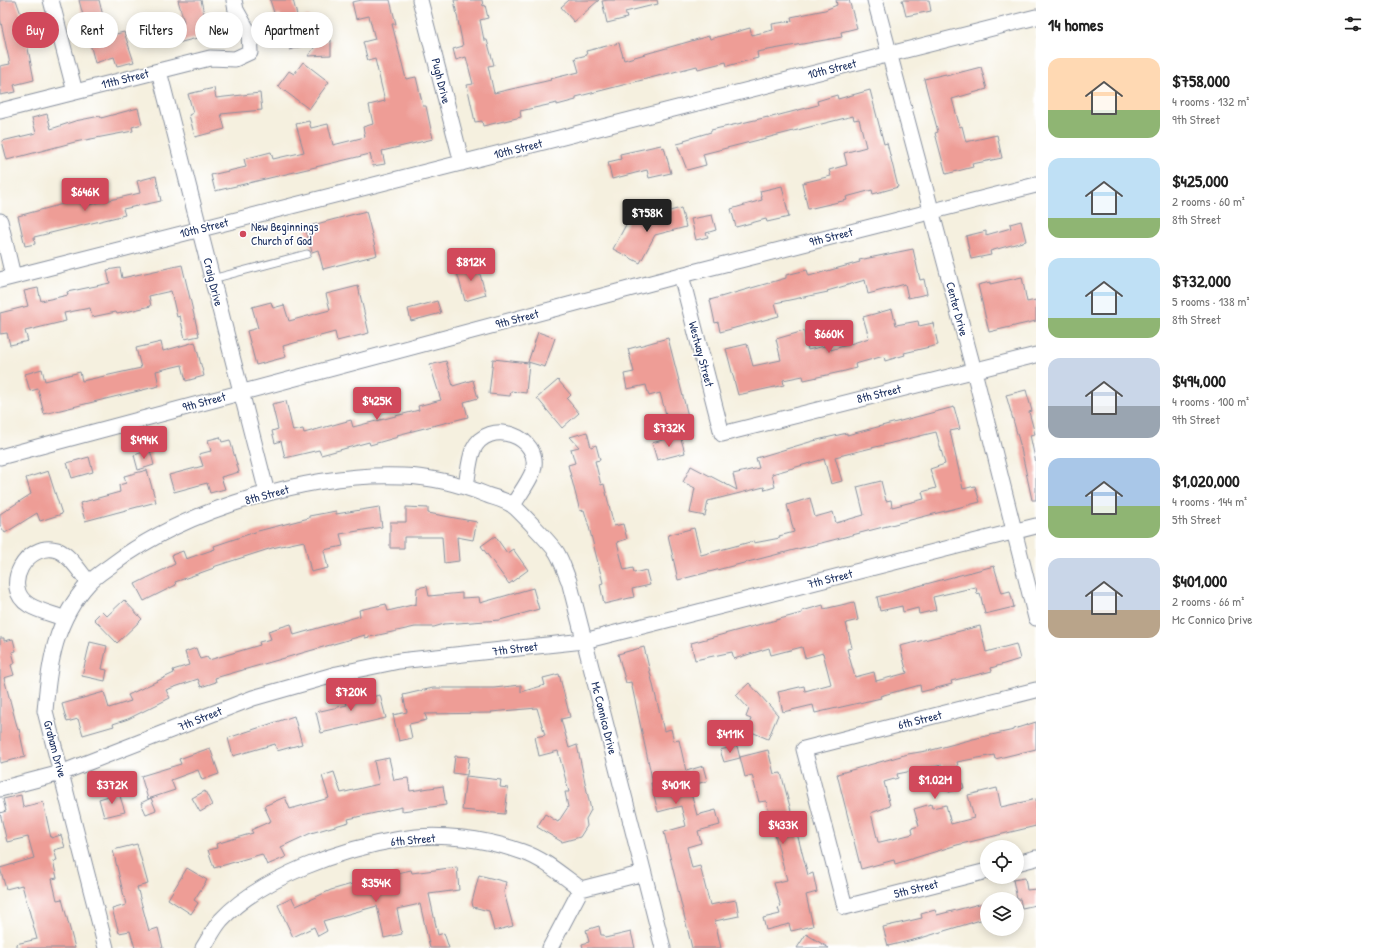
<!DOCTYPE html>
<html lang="en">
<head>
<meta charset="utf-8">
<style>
	:root { --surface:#fff; --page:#f6f6f6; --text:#222; --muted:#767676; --accent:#d1495b }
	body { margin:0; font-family:"Patrick Hand",sans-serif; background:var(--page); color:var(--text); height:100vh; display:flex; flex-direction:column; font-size:15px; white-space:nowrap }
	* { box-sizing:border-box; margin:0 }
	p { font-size:13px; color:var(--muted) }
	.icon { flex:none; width:22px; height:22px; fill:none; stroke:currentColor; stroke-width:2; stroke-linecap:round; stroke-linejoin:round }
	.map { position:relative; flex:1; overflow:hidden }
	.drawer { display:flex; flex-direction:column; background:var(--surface); width:340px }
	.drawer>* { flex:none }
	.banner { position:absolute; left:12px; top:12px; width:380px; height:36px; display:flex; gap:8px }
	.buttons { position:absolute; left:980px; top:840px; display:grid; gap:8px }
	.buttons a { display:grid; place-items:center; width:44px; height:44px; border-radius:50%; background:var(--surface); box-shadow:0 2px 10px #0003; font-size:20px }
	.price { position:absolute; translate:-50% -34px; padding:0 9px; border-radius:4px; background:var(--accent); color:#fff; font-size:13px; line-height:26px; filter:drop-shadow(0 1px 2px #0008) }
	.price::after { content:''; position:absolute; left:50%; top:24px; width:12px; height:9px; margin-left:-6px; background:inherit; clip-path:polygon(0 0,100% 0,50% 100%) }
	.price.selected { background:#222; color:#fff }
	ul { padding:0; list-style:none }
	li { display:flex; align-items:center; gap:12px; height:100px; padding:0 12px }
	li span { display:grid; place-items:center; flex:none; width:112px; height:80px; border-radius:12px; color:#555 }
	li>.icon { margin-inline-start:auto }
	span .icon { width:48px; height:48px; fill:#fffc; stroke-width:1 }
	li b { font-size:17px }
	h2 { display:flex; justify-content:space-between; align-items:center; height:48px; padding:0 12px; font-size:17px }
	.pill { padding:0 14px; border-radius:18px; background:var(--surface); box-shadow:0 2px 10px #0003; font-size:14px; line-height:36px }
	.pill.selected { background:var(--accent); color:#fff }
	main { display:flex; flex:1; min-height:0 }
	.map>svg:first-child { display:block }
	.building { fill:#ee9d96 }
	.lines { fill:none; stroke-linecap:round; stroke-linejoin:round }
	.lane-casing { stroke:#88909e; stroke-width:9 }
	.street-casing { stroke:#88909e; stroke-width:17 }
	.lane { stroke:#fff; stroke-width:7 }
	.street { stroke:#fff; stroke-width:15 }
	.poi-dot { fill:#d1495b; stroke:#fff; stroke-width:1.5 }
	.labels { text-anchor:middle; stroke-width:3.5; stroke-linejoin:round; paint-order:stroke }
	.street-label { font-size:12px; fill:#1b2f5e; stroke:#fff }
	.poi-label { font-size:12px; fill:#1b2f5e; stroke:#fff; text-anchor:start }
</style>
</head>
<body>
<main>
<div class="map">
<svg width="1036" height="948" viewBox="0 0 1036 948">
	<rect width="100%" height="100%" fill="#fff"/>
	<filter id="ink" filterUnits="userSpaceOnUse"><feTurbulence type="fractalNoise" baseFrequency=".025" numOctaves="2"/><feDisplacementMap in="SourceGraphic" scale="8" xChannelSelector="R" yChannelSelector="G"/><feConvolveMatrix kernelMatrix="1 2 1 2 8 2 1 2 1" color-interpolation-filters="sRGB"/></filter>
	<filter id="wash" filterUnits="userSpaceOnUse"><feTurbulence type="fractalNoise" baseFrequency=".012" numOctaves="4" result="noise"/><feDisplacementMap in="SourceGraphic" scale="16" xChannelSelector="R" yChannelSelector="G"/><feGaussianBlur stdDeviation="0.9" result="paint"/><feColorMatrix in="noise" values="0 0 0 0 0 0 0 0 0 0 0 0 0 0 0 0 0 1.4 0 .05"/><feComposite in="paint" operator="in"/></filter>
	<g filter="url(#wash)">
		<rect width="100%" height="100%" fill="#f5f0df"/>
		<g id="blocks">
			<path class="building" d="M0,0H16L22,17L34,80L14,85L16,92L0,95V66L10,64L0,18Z
				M79,0H99L108,36L124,32L134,62L117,66L114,57L95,63Z
				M178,0H201L209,35L170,45L165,28L184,22Z
				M270,0H293L298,19L308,16L316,42L290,50L280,14L275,16Z
				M362,0H390L396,24H392L406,79L416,77L423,106H426L433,139L382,151L385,164L373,166L370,154L215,191L211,175L246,167L244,159L271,152L273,159L304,152L296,124L309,121L311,128L328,124L333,145L365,137L363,127L373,124L369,105L385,101L375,59L368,61L363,42L375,39L369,16L356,19L352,2Z
				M454,0H482L483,6L485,5L488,18L480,20L484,40H487L494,65L488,66L494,93L551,80L550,79L579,72L575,58L587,55L586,51L619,43L624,60L709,36L710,39L750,28L752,35L773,30L772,24L792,21L791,17L825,10L837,5L836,0H849L857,28L841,32L842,37L757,52L758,58L727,66L726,62L698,69L697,66L576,97V100L557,105V103L520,111L521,117L483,126L482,121L475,122L467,85L473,84L466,57L456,60L453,49L463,46Z
				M569,0H599L574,22L561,7Z
				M608,0H657L658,4L625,12L627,18L607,23L602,1Z
				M902,0H929L931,11L906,16Z
				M331,40V55L308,56L319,41Z
				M303,62L329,82L309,109L278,86L289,71L294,74Z
				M981,67L987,89L952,99L960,127L962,126L966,142L997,135L1002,158L972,164L973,167L946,174L935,133L938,132L924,79L946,74V76Z
				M214,88L216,98L260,93L262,110L221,114L225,129L195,137L189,115L193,113L188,94Z
				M870,90L884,144L887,143L898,187L873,194L872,190L846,197L847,200L808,209L802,183L831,176L829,170L847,165L844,153L866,147L859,119L854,120L853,116L703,154L706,165L687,170L677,144L685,142L684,140L711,132V130L768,117V118L818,105L817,101L837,95L838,99Z
				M138,108L142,124L132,127L133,131L75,142L7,160L2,141L36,133L32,118L47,114L51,129L75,121L100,116L101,118Z
				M661,145L662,148L664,147L671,173L649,178L647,170L612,179L608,162L621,159L620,154Z
				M156,176L161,201L123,209L125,215L34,237L35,244L25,246L18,216L82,199L84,206L140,193L137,181Z
				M782,186L789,217L767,222L766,219L736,227L731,209L762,200L760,191Z
				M681,208L686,227L655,235L640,263L613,249L630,217L636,220Z
				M366,211L377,255L323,269L318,250L312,252L305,227Z
				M712,215L716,230L706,233L708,237L696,240L691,219Z
				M1021,221L1026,241L990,251L991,255L971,259L966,236L986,231V235L1011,228L1010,224Z
				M913,249L920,280L924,279L927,294L908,298L905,284L868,294L865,280L827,291L828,292L775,303L779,316L720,332L718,322L715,323L710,300L786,278V275L807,270L809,276L860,262L859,260Z
				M477,264L486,295L465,301L456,269Z
				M182,265L199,336L185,339L180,316L177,317L171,291L149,296L151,306L117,314L116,312L92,317L90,308L64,313L66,321L25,331L28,341L10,345L7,333L0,334V313L28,306L24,291L38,288L41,301L68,295L67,292L110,283L107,270L120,268L122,278Z
				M1022,277L1027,302L1036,300V321L989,332L978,285L990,282V284Z
				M358,286L369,333L337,341L335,332L283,346L286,357L256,365L247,331L258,328L252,307L271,302L273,308L284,305L289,321L330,310L326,294Z
				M437,301L441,313L411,321L408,309Z
				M892,309L896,325L918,321L919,326L933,323L938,345L904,353L905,355L885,361L884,356L855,364L856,368L845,371L804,380L803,376L783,380L784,385L738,395L726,349L747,344L753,366L781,360L776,339L804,331L808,350L829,345L831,350L869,338L863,317Z
				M538,332L555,338L545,367L528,362Z
				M668,338L689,420L669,425L660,393L649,396L646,385L627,389L624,374L634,372L628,349Z
				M161,342L163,351L195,342L204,376L186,381L182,365L156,371L159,386L44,414L38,389L30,391L25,374L42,369L45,381L80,372L82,381L141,368L136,348Z
				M493,359L529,363L526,393L511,391L510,396L489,394Z
				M446,361L453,386L473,380L478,398L464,402L468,417L397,435L398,437L370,445L369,442L321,455L319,450L285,458L281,441L275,443L272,431L278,429L272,404L286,401L293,431L303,429L304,433L351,420L353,427L419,410L418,406L441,400L430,365Z
				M558,380L571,395L567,399L579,413L562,428L537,398Z
				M1026,390L1032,411L1029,412L1035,434L1030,435L1036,463V500H1032L1020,444L1006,395Z
				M954,407L960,429L950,431L963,489L975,486L980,502L678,580L668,535L694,528L701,555L754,541V543L780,538L779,536L794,532L787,505L810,498L815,517L833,512L836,523L864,515L857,487L881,481L886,501L891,500L892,507L924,499L922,492L936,488L930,469L945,464L936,432L835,457L842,481L831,484L824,459L772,474L775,487L765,490L764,487L708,501L705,516L690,513L695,488L683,482L691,466L737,490L733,474L759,468L756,458L813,441L847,433V435Z
				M587,432L591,447L596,445L600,460L595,461L601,485L604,484L614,526L623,524L627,539L617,542L624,570L633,568L634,573L646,570L650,585L632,589L634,597L604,604L600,584L603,583L589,527L584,510L580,511L568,465L575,463L571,449L579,447L570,437Z
				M680,435L685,453L657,460L652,443Z
				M220,437L222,442L230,440L239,472L221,477L225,489L210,493L207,483L174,492L169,475L203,466L199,454L211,451L208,440Z
				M150,450L154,465L138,470L134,455Z
				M89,457L93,472L72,478L67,463Z
				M147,470L156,502L85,521L80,503L120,492L119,485L126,483L124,476Z
				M48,471L62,514L40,521L37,513L5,533L0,525V514L31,494L26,478Z
				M379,507L382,527L340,534L343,546L324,550L328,568L311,572L304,541L272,548L213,567L214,568L175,582L176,585L144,601L135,584L175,564L172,555L183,551L186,559L215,549L214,546L258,531L309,518V516L336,511V514Z
				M406,507L428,508V513L477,522L473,540L457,537L459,561L444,563L442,537H404V548H390V522H406Z
				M495,536L507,553L513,549L528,570L509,584L481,546Z
				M994,566L1002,593L1010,591L1014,607L985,614L980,593L977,594L976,587L933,597L936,610L919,614L918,608L903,612L902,606L880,611L877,597Z
				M427,586L429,596L462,593V598L479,597L480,603L533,588L539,609L500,620L444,624L434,627H415L365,638V635L215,678L216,682L201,687L198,679L166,690L170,698L128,719L113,724L114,726L83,735L78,719L67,722L62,704L104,692L109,708L131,701L128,695L174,673L173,670L189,665L185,652L196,648L200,659L207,657L209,660L260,645L259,642L271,639L268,631L291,624L294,635L360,616L359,610L386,604L388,611L416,604L417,588Z
				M124,600L142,619L117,643L94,619L102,611L107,616Z
				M854,602L858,620L846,623L852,648L847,649L855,677L874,672L876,681L907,673L900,646L980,626L986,652L1016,644L1020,659L991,668L992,671L951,681L952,684L921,692L920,685L880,696L881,698L815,713L813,705L783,712L778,692L804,686L805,691L831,684L823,653L805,658L802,647L771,655L769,648L734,659L732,652L695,660L691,643L802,613V611L823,605L824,609Z
				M0,638H4V641L13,639L16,651L12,652L15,663L11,665L14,675L4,678L18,730L19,729L25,757L0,763Z
				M90,642L107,646L102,669L107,670L105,681L82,676Z
				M644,647L664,731L671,729L674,741L679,740L686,771L703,766L707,781L689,786L697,815L716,810L720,825L698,831L701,843L687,847L692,868L700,866L710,905L736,900L739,916L715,921L721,948H692L664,832L686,826L681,806L658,812L651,783H653L631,682L626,683L618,654Z
				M559,674L570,717L561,719L569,748L577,745L591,810L586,819L587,826L580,837L562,842L537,827L545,814L558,822L568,807L565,792H569L558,751L539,756L535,737L545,735L537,708L491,712L492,713L425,714L427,720L409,724L412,738L399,741L393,715L407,712L403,695L433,688H494L521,685V692L545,685L543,678Z
				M749,683L778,715L768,739L747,730L751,719L746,717L749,709L736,695Z
				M354,687L358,700L380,695L386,718L321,733L316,712L347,705L343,689Z
				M294,716L302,744L277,751L275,744L233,756L228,738Z
				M1036,722V749L995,759L994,755L957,762L964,788L949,792L942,765L897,774L898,778L884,782L890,806L871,813L878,842H880L913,834L912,828L919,826L914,809L931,804L932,808L946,805L951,824L974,818L968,795L997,788L1001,807L1036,799V826L957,845L895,864L894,860L861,869L837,774L908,754L932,750L973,739L1014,730V729Z
				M737,746L740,758L724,762L720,750Z
				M210,748L219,774L202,780L198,770L171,780L175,790L148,799L141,776L181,764L179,759Z
				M768,750L774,774L781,773L808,875L813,873L817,892L806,895L813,926L791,931L789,924L766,930L763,918L780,914L778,908L781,907L774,883L787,880L766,801L759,802L752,775L745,777L740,757Z
				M455,756L469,757L467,775L453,773Z
				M389,758L394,780L408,778L410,791L443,786L446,805L402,811V807L348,819L349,822L311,833L281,847L286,857L267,865L262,854L214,868L208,850L217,848L216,844L253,833L251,830L271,821L264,806L285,797L290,809L329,798L322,776L334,772L341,793L379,784L374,761Z
				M466,776L501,780L500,787L508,788L505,814L462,810Z
				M205,791L212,805L200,812L192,798Z
				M119,793L125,812L104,817L99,799Z
				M21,795L23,807L43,802L51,838L61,835L65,847L54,850L57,860L53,861L57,878L52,879L57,900L62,899L75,948H16V944L37,939L22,885L6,889L0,868L34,858L28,837L7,842L0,813L6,811L3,799Z
				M151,798L156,810L146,814L141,803Z
				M137,844L148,884L137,887L149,931L158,928L163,948H135L130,931L119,933L112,909L126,905L113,850Z
				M457,867L459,890L429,894L438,935L444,933L449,948H430L420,904L397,909L402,934L384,938L377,906L323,921L327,931L318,936L314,927L293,937L278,905L292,898L296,906L331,890L359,882L360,886L394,878L393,874L411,870L412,873Z
				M187,868L207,880L194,900L198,903L191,914L168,899Z
				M479,875L506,882L504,892L513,926L494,931L489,911L473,907L472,902Z
				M1025,878L1027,890L1036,889V905L1022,908L1020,899H1017L1013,880Z
				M987,902V918L921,938L888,946L883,927L922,918L921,914L935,910L937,915Z
				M599,926L601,935H604L605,938L631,932L635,948H583L582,944L589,942L586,930Z
				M806,934L829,948H797Z"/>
		</g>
	</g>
	<g filter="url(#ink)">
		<use href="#blocks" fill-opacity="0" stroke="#88909e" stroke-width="1"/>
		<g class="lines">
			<g class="lane-casing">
				<path id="lane" d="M212,279L307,254"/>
			</g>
			<g class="street-casing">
				<path id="street" d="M51,0L75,92
					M420,0L462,163
					M875,0L974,371L1036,618
					M159,71L267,493
					M0,111L210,58L235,59L250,52L249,33L236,10L234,0
					M0,221L13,276
					M681,275L722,434L1036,355
					M0,280L1036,17
					M0,457L681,275L1036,185
					M466,486C468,475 469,460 473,450C488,417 543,436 533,471C529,482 519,495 513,505
					M63,618C52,614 39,611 29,605C0,587 27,541 57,550C70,555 80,572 89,583
					M0,789L61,773L253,698L337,674L399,661L584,641L1036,526
					M1017,863L1036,858
					M987,871L845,907L804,749L1036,690
					M106,948L45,711C49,663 55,620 89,583C95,576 105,570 113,564C186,509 311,472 403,476C432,477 460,484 487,495C495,498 505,500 512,505C518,509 554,547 557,553C562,561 565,572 569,581L663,948
					M203,948C209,939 214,928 221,920C261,877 344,848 401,839C438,832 487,839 523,852C544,859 563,876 581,889L644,873
					M550,948L581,889"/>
			</g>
			<use href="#lane" class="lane"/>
			<use href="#street" class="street"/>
		</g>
	</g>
	<circle class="poi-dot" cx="243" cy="234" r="4"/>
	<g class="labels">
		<g class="street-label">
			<text transform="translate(832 69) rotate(-14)" y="4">10th Street</text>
			<text transform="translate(125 79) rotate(-14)" y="4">11th Street</text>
			<text transform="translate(441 81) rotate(76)" y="4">Pugh Drive</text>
			<text transform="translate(518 149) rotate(-14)" y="4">10th Street</text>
			<text transform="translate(204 228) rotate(-14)" y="4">10th Street</text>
			<text transform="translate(831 237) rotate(-14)" y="4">9th Street</text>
			<text transform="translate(213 282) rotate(76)" y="4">Craig Drive</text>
			<text transform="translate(957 309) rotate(75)" y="4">Center Drive</text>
			<text transform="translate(517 319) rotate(-15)" y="4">9th Street</text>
			<text transform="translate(701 354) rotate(75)" y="4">Westway Street</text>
			<text transform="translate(879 394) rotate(-14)" y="4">8th Street</text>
			<text transform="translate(204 402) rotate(-15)" y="4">9th Street</text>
			<text transform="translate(267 495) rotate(-15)" y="4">8th Street</text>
			<text transform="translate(830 579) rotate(-14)" y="4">7th Street</text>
			<text transform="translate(515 649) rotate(-7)" y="4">7th Street</text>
			<text transform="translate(604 718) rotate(76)" y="4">Mc Connico Drive</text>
			<text transform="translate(200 719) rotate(-22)" y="4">7th Street</text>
			<text transform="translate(920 720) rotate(-14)" y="4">6th Street</text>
			<text transform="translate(55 749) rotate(75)" y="4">Graham Drive</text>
			<text transform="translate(413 840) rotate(-5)" y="4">6th Street</text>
			<text transform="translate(916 889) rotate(-14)" y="4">5th Street</text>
		</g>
		<g class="poi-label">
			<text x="251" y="231">New Beginnings<tspan x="251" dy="14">Church of God</tspan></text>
		</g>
	</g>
</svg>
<div class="buttons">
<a><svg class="icon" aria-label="locate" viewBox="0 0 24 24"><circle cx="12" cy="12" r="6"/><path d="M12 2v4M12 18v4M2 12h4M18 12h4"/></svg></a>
<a><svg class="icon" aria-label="layers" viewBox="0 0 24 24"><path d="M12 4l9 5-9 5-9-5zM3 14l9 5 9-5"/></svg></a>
</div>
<b class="price" style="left:85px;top:212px">$646K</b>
<b class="price selected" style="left:647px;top:233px">$758K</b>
<b class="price" style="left:471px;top:282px">$812K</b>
<b class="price" style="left:829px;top:354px">$660K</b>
<b class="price" style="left:377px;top:421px">$425K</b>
<b class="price" style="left:669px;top:448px">$732K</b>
<b class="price" style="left:144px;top:460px">$494K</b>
<b class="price" style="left:351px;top:712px">$720K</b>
<b class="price" style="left:730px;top:754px">$411K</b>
<b class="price" style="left:935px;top:800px">$1.02M</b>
<b class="price" style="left:112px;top:805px">$372K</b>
<b class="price" style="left:676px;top:805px">$401K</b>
<b class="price" style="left:783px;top:845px">$433K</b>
<b class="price" style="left:376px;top:903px">$354K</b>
<div class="banner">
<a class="pill selected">Buy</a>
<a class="pill">Rent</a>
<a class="pill">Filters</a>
<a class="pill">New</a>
<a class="pill">Apartment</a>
</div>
</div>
<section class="drawer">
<h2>14 homes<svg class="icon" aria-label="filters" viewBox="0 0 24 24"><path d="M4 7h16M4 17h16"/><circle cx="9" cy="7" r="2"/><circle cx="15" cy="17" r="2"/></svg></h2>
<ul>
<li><span style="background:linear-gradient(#ffd9b3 65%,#8fb573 0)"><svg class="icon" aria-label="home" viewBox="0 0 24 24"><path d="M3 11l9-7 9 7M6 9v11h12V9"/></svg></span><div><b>$758,000</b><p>4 rooms · 132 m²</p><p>9th Street</p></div></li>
<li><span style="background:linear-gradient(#bfe0f5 75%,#8fb573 0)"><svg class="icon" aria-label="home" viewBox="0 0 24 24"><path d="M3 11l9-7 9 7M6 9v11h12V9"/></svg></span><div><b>$425,000</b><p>2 rooms · 60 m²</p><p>8th Street</p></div></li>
<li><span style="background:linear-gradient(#bfe0f5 75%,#8fb573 0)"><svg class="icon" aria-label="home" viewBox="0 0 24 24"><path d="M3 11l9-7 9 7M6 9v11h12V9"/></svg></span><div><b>$732,000</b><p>5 rooms · 138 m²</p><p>8th Street</p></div></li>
<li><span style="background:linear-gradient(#c9d6e8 60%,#9aa5b1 0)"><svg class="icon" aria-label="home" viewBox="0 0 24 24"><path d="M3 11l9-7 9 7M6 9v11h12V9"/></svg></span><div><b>$494,000</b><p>4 rooms · 100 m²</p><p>9th Street</p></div></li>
<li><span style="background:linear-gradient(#a9c7e8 60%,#8fb573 0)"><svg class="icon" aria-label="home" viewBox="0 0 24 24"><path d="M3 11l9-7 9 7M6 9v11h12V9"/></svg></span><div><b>$1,020,000</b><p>4 rooms · 144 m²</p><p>5th Street</p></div></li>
<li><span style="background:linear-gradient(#c9d6e8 65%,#b9a48a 0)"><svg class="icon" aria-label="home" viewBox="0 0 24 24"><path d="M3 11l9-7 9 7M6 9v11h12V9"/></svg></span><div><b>$401,000</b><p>2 rooms · 66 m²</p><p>Mc Connico Drive</p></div></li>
</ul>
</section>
</main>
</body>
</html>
